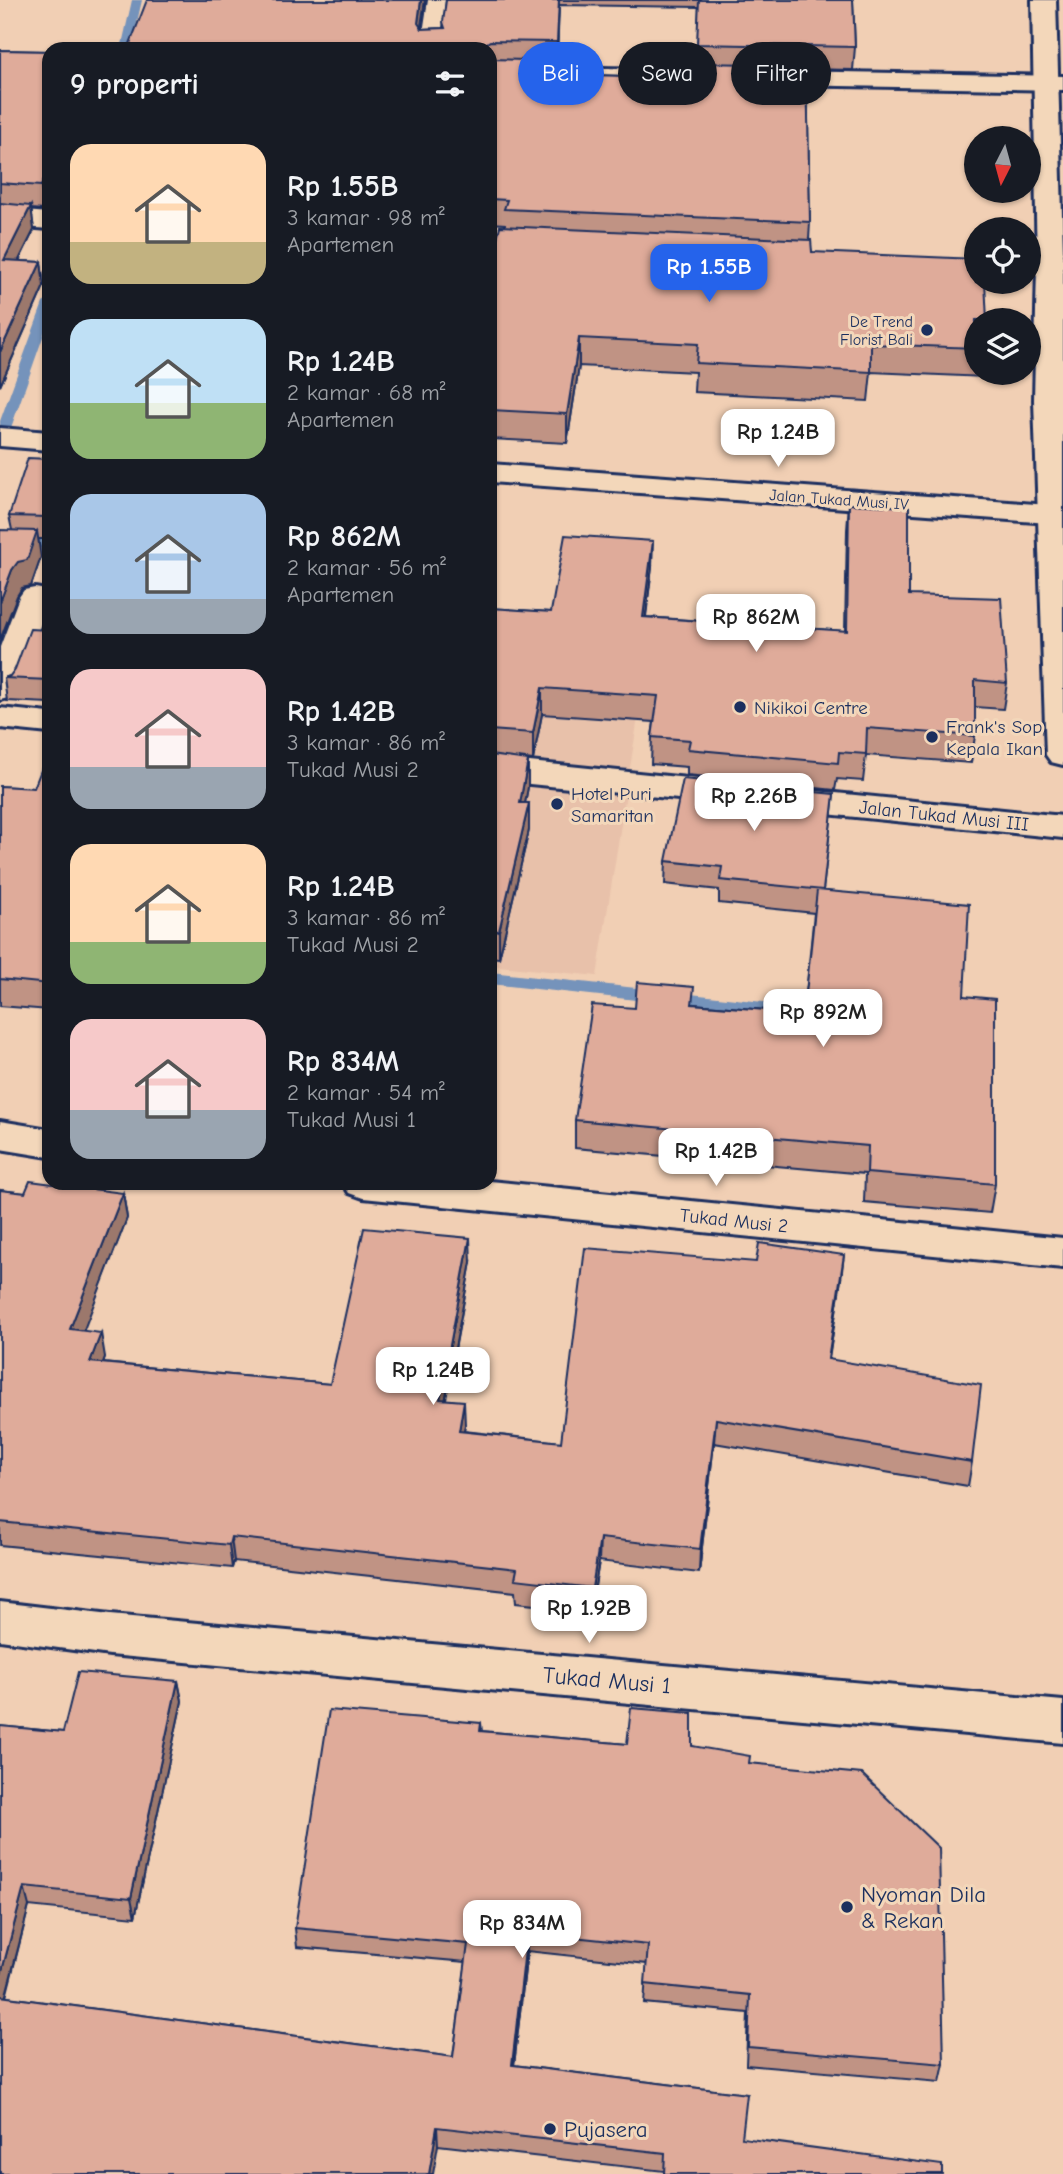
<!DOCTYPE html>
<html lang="id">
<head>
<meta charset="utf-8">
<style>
	:root { --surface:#171b24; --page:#242831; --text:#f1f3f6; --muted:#9ea1a6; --accent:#2563eb }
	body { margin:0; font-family:"Comic Neue",sans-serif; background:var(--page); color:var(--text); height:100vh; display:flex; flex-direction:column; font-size:26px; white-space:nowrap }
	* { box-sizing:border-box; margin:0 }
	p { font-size:23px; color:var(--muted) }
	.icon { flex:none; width:38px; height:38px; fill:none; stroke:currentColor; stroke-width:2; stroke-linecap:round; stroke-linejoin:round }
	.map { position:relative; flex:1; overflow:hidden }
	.details { position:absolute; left:42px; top:42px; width:455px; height:1148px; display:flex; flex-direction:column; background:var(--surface); border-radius:21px; box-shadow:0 2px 5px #0004 }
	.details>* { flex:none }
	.guide { position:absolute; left:518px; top:42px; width:439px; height:63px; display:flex; gap:14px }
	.needle { width:46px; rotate:186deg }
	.fabs { position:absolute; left:964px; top:126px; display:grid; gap:14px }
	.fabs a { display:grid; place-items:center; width:77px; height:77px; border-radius:50%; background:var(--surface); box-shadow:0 2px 5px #0004; font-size:35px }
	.price { position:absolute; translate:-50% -60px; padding:0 16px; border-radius:14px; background:#fff; color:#222; font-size:23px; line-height:46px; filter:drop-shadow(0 2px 4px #0008) }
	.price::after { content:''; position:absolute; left:50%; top:42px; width:21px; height:16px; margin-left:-10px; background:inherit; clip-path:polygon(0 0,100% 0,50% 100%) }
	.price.current { background:var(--accent); color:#fff }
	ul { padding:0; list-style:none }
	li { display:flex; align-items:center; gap:21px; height:175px; padding:0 28px }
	li span { display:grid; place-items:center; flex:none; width:196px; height:140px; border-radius:21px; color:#555 }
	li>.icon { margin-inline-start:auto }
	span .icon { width:84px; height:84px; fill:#fffc; stroke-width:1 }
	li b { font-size:30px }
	h2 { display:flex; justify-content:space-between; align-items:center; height:84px; padding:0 28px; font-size:30px }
	.pill { padding:0 24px; border-radius:32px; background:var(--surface); box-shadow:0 2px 5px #0004; font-size:24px; line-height:63px }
	.pill.current { background:var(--accent); color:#fff }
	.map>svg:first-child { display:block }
	.built { fill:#e8c1aa }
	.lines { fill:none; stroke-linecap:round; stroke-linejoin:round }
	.stream { fill:#7493bb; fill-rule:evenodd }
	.service-casing { stroke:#1b2f5e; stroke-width:5 }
	.minor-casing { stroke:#1b2f5e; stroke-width:6 }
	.tertiary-casing { stroke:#1b2f5e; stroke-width:6 }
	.service { fill:#f3d7ba; fill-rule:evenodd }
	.minor { fill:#f3d7ba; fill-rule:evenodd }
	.tertiary { fill:#f3d7ba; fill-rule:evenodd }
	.wall { fill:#c09384; stroke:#1b2f5e; stroke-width:2; fill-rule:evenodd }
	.shaded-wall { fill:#9c786c; stroke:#1b2f5e; stroke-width:2 }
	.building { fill:#dfab9a; stroke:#1b2f5e; stroke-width:2 }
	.poi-dot { fill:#1b2f5e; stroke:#f3d7ba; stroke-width:2.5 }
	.labels { text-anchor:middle; stroke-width:6; stroke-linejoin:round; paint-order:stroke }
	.far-poi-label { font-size:16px; fill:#1b2f5e; stroke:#f3d7ba; text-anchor:end }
	.far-street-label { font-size:16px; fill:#1b2f5e; stroke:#f3d7ba }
	.poi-label { font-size:19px; fill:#1b2f5e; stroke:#f3d7ba; text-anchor:start }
	.street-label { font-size:19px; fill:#1b2f5e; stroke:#f3d7ba }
	.near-street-label { font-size:23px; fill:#1b2f5e; stroke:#f3d7ba }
	.near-poi-label { font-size:23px; fill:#1b2f5e; stroke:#f3d7ba; text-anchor:start }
</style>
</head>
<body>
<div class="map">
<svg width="1063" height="2174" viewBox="0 0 1063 2174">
	<rect width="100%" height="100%" fill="#f1cfb4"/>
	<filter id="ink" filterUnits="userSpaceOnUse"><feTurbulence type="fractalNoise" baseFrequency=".0143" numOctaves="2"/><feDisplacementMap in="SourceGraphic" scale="14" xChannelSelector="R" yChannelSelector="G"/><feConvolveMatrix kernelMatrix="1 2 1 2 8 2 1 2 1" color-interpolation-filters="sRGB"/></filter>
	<g filter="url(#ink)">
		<path class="built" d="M490,630L650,642L597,976L490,965Z"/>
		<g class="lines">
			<path class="stream" d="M132,0H142L131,49H121Z
				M49,299V320L7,439L0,443V421L43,303Z
				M0,534L49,541V549L0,542Z
				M490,972L826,1009L835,1015L826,1021L490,984Z"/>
			<g class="service-casing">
				<path id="service" d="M428,0H448L441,45L444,49H423L421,46Z"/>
			</g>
			<g class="minor-casing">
				<path id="minor" d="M490,66L1063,76V90L490,80Z
					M0,209L49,213V229L0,225Z
					M1029,258L1063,260V276L1029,274Z
					M0,428L49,432V450L0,446Z
					M490,464L1063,506V524L490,482Z
					M35,588L46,590L49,602L16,690L12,697L0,700V647L19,597L24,590Z
					M0,708L49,713V733L0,728Z
					M490,758L1063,816V838L490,780Z
					M0,1121L49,1129V1157L0,1149Z
					M490,1181L1063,1238V1268L363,1198L349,1193L343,1183Z
					M0,1602L110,1615L1063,1701V1743L110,1655L0,1640Z"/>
			</g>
			<g class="tertiary-casing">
				<path id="tertiary" d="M1032,0H1056L1063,252V765L1051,762L1046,755L1034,400L1037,267Z"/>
			</g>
			<use href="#service" class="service"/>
			<use href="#minor" class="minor"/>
			<use href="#tertiary" class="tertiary"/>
		</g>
		<path class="wall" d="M446,0H853L855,47L853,70L807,69L810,222L809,240L812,252L976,320V373H985V377L871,372L868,401L694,392L695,372L579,366L567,443L492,439L490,449V267L505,227V224L490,223V49H128L421,27L422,29L443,28ZM559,5L699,7L696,78L556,74Z
			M0,50L49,51V199L44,210L31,209L34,230L19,261L41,262L44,286L0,386Z
			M49,459V539H38L41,557L31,586L22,588L17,596L12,530L9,516Z
			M849,504L909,595L1007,683L1003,709L975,707V736L971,763L866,755L863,781L837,779L835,790L687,775V767L651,764L652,737L654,722L542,714L533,760L518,758L528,760V787L525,803L529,830L499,958L490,957V608L551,612L652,567L646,617L845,631L847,530Z
			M49,630V703L7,701L4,678L10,676Z
			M49,761V1010L0,1006V786L34,788Z
			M834,794L823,890L964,996L995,1184L990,1213L864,1202L865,1174L575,1148V1120L635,1008L693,1004L804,1013L814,913L719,903V890L665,884L666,861Z
			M0,1190L25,1193H123L127,1218L83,1330L105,1357L103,1363L330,1384L471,1262L446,1399L465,1425L464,1431L561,1442L841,1279L829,1359L972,1462L968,1486L714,1443L699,1573L599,1561L591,1611L516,1603L515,1592L234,1561L232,1568L0,1545Z
			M178,1681L182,1701L135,1917L29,1906L6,1997L453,2057L466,1962L297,1947L295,1928L481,1723L482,1731L627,1744L692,1746L749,1763L944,2064L940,2082L746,2065L748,2013L644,2003L647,1964L527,1951L514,2065L747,2094L664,2171L438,2145L0,2174V1726L63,1732Z"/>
		<path class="shaded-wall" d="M421,0H425L418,46V23Z
			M559,0L557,65V42Z
			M49,168V199L44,210L41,186Z
			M31,206L34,230L7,284L4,260Z
			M41,262L44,286L0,386V352Z
			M579,338V366L567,443V414Z
			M492,410V439L490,449V419Z
			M37,531L41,557L31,586L22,588L17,596L0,640V602L12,570Z
			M653,541L652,567L642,644L643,617Z
			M542,688V714L533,760V733Z
			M528,760V787L520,830V803Z
			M529,803V830L499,958V931Z
			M123,1193L127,1218L75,1353L70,1329Z
			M470,1238L471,1262L441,1423L440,1399Z
			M844,1255L841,1279L825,1383L828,1359Z
			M101,1333L105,1357L94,1386L90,1362Z
			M464,1401L465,1425L460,1455L459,1431Z
			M716,1419L714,1443L699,1573L700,1549Z
			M231,1537L234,1561L232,1568L229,1545Z
			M600,1538L599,1561L591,1611L592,1588Z
			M178,1681L182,1701L135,1917L131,1898Z
			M24,1887L29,1906L1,2014L0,2010V1978Z
			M527,1932V1951L512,2083V2065Z
			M437,2127L438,2145L433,2174H429Z"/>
		<path class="building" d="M147,0H421L418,23L422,29L445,28L443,22L446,0H559L557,42L490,41L487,43V49H128Z
			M699,0H853L855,47L697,44Z
			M0,50L49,51V168L41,186L0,183Z
			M490,59L556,61L555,74L696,78L697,63L807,65L810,222L504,209L507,200L490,199Z
			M0,203L31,206L4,260L41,262L0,352Z
			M500,226L811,240L812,252L976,259V282H985L987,320H976V348L871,344V372L696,363L698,344L579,338L567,414L492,410L490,419V267Z
			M28,458L49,459V517L9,516Z
			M849,504L909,507V595L1001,598L1007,683L975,680V736L867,728L866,754L839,752L838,763L688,749L690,740L652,737L658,696L542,688L533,733L490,730V608L551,612L565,535L653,541L643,617L847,631Z
			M0,530L37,531L27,560L18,562L12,570L0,602Z
			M30,629L49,630V680L4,678L10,676L15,669Z
			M490,755L528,760L520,803H529L499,931L490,930Z
			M45,760L49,761V984L0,979V786L34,788Z
			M683,779L834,794L823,890L720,880L722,867L666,861Z
			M817,890L969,904L964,996L995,999V1184L867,1173L868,1146L575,1120L592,1005L635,1008L637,982L694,987L692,1004L804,1013Z
			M30,1181L123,1193L70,1329L101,1333L90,1362L330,1384L364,1228L470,1238L440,1399L464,1401L459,1431L561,1442L585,1248L756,1262L759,1243L844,1255L828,1359L981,1385L972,1462L716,1419L700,1549L600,1538L592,1588L515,1579L517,1569L231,1537L229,1545L0,1522V1190L25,1193Z
			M78,1672L178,1681L131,1898L24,1887L0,1978V1726L63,1732Z
			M631,1708L692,1713V1746L750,1756L749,1763L862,1774L939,1848L944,2064L748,2047L750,1995L645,1984L648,1945L527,1932L512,2065L747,2094L742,2138L942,2165V2174H664L665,2153L437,2127L429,2174H0V1996L453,2057L468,1944L295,1928L329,1710L481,1723L480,1731L627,1744Z"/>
	</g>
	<g class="poi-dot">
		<circle cx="927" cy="330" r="7"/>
		<circle cx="740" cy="707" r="7"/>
		<circle cx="932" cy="737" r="7"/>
		<circle cx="557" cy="804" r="7"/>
		<circle cx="847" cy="1907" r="7"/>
		<circle cx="550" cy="2129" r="7"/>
	</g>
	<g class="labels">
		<g class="far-poi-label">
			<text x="913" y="327">De Trend<tspan x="913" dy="18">Florist Bali</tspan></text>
		</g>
		<g class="far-street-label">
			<text transform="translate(839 499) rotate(4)" y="6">Jalan Tukad Musi IV</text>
		</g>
		<g class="poi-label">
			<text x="754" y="714">Nikikoi Centre</text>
			<text x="946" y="733">Frank's Sop<tspan x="946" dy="22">Kepala Ikan</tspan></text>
			<text x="571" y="800">Hotel Puri<tspan x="571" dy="22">Samaritan</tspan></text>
		</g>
		<g class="street-label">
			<text transform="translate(944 815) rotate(6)" y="7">Jalan Tukad Musi III</text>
			<text transform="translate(734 1220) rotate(6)" y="7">Tukad Musi 2</text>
		</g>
		<g class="near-street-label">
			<text transform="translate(607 1680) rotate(5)" y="8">Tukad Musi 1</text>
		</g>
		<g class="near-poi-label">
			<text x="861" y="1902">Nyoman Dila<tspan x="861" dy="26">&amp; Rekan</tspan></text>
			<text x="564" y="2137">Pujasera</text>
		</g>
	</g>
</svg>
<div class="fabs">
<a><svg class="needle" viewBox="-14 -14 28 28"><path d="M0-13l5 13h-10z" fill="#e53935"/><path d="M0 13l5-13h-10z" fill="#9ea1a6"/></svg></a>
<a><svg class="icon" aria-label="locate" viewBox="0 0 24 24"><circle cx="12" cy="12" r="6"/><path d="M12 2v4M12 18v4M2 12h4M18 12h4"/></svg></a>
<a><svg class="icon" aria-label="layers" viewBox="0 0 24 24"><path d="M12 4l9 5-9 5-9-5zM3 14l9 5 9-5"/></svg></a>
</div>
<b class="price current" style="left:709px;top:304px">Rp 1.55B</b>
<b class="price" style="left:778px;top:469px">Rp 1.24B</b>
<b class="price" style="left:756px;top:654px">Rp 862M</b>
<b class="price" style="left:754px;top:833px">Rp 2.26B</b>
<b class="price" style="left:823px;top:1049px">Rp 892M</b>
<b class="price" style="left:716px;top:1188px">Rp 1.42B</b>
<b class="price" style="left:433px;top:1407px">Rp 1.24B</b>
<b class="price" style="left:589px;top:1645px">Rp 1.92B</b>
<b class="price" style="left:522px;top:1960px">Rp 834M</b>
<div class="guide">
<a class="pill current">Beli</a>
<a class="pill">Sewa</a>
<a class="pill">Filter</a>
</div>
<section class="details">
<h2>9 properti<svg class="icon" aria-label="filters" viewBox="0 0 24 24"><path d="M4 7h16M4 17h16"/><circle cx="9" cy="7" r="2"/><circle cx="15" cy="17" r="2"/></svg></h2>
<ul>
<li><span style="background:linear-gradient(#ffd9b3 70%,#c2b280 0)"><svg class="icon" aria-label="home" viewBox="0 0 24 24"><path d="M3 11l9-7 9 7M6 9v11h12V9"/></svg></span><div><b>Rp 1.55B</b><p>3 kamar · 98 m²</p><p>Apartemen</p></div></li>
<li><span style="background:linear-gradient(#bfe0f5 60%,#8fb573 0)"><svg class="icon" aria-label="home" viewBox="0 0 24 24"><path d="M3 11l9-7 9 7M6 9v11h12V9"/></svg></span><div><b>Rp 1.24B</b><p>2 kamar · 68 m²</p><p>Apartemen</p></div></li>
<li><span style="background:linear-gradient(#a9c7e8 75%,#9aa5b1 0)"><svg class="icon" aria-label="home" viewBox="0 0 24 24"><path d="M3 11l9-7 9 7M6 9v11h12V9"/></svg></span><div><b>Rp 862M</b><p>2 kamar · 56 m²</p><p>Apartemen</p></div></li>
<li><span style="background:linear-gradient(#f6c9c9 70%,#9aa5b1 0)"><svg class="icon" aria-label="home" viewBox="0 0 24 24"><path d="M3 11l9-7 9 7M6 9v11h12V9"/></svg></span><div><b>Rp 1.42B</b><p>3 kamar · 86 m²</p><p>Tukad Musi 2</p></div></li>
<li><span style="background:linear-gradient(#ffd9b3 70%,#8fb573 0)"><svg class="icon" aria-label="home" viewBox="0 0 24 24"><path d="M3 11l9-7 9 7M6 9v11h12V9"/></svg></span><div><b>Rp 1.24B</b><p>3 kamar · 86 m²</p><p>Tukad Musi 2</p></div></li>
<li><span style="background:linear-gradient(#f6c9c9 65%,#9aa5b1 0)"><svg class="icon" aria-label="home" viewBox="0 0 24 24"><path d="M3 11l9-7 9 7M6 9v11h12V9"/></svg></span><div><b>Rp 834M</b><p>2 kamar · 54 m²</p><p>Tukad Musi 1</p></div></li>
</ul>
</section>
</div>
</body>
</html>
